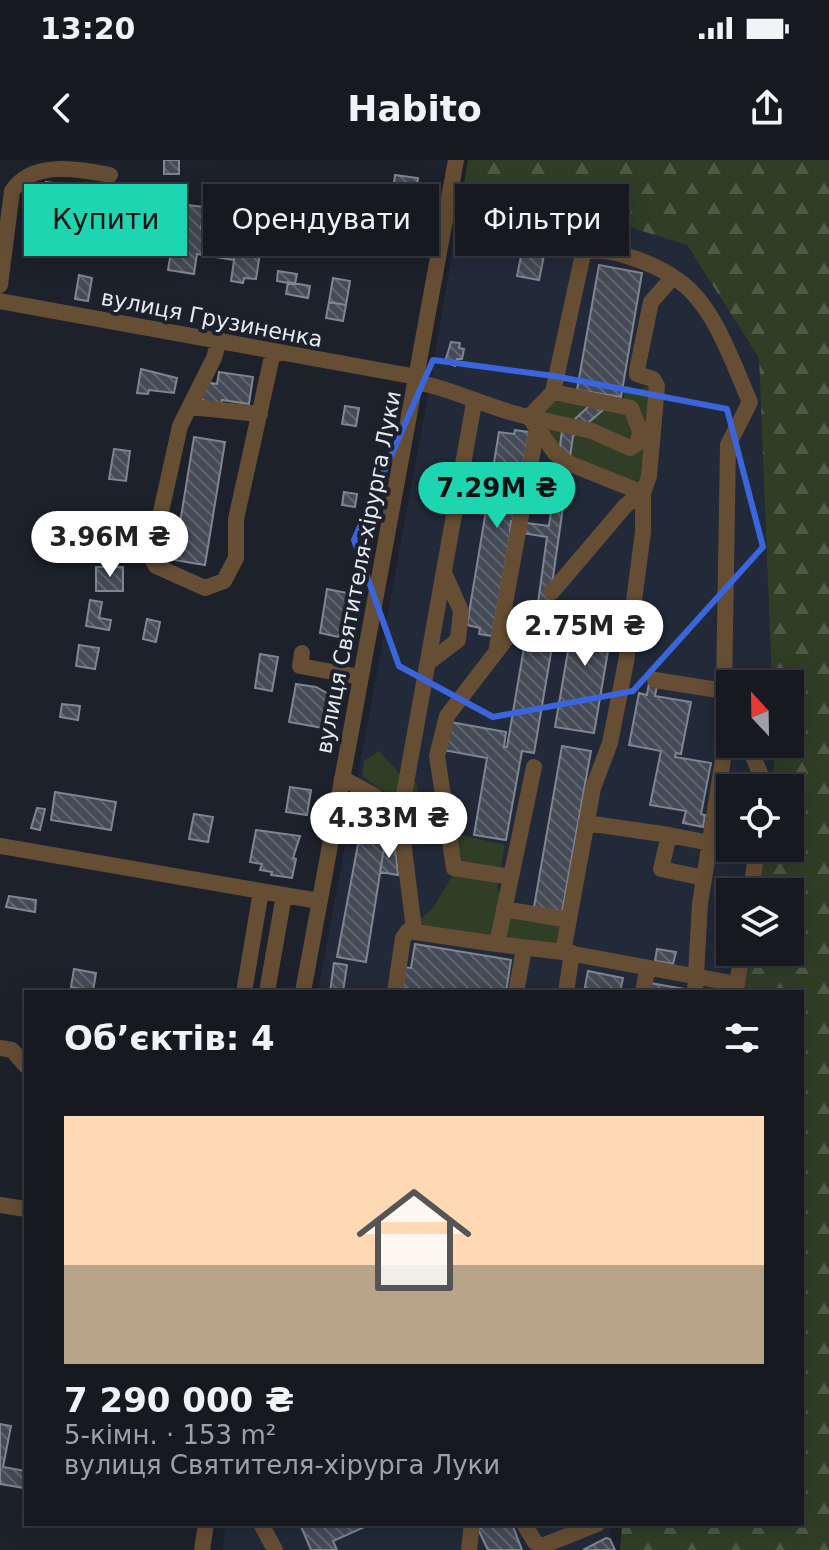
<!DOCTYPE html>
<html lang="uk">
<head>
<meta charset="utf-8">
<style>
	:root { --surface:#161920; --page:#23262d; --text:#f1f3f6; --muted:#9ea0a5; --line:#35383e; --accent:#1ed5b1 }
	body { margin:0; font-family:"DejaVu Sans",sans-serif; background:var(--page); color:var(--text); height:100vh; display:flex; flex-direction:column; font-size:30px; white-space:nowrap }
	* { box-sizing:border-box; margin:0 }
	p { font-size:26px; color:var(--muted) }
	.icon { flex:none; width:44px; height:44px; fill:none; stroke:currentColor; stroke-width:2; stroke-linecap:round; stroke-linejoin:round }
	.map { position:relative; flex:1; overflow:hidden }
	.drawer { position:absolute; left:24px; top:830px; width:780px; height:536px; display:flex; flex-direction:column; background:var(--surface); border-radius:0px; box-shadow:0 4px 20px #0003,0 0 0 2px var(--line) }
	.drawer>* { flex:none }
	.top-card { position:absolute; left:24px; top:24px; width:782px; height:72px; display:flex; gap:16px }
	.needle { width:52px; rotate:338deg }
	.controls { position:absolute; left:716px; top:510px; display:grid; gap:16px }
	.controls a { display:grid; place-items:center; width:88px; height:88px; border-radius:0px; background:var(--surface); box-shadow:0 4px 20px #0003,0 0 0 2px var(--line); font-size:40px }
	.price { position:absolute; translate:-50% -68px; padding:0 18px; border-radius:28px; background:#fff; color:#222; font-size:26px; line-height:52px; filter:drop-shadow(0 2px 4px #0008) }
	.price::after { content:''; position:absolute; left:50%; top:48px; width:24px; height:18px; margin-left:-12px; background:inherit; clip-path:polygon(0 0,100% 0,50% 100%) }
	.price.on { background:var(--accent); color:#111 }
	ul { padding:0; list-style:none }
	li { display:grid; align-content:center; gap:16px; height:424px; padding:0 40px }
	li+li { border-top:2px solid var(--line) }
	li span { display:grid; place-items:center; height:248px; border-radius:0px; color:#555 }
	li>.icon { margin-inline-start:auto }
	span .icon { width:144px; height:144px; fill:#fffc; stroke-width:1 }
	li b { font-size:34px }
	h2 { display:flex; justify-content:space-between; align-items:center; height:96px; padding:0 40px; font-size:34px }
	.chip { padding:0 28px; border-radius:0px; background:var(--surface); box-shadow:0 4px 20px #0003,0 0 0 2px var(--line); font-size:28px; line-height:72px }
	.chip.on { background:var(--accent); color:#111 }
	.status { display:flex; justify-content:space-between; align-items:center; height:56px; padding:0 40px; background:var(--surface); direction:ltr }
	.status svg { height:22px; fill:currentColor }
	header { display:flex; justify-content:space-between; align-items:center; height:104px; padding:0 40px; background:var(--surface); font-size:36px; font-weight:800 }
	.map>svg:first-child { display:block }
	.built { fill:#222939 }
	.green { fill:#313e26 }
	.forest { fill:url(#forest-firs) }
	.building { fill:url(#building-back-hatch); stroke:#7f8592; stroke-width:2 }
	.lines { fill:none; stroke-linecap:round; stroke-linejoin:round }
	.minor { stroke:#664e35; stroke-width:16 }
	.marked { fill:none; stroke:#3b65dc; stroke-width:6; stroke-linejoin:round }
	.labels { text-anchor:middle; stroke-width:8; stroke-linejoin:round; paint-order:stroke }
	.street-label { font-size:22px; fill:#e6e9f0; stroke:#1d212b }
</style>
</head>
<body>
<div class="status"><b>13:20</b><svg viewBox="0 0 49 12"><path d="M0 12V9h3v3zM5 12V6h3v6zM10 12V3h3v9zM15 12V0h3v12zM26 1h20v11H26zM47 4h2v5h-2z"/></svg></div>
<header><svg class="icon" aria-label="back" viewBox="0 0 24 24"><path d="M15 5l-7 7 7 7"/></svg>Habito<svg class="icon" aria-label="share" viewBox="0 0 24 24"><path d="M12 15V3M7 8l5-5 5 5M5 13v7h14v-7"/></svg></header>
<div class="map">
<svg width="829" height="1390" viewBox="0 0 829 1390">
	<defs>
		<pattern id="forest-firs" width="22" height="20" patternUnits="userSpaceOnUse" patternTransform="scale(2)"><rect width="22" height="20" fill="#313e26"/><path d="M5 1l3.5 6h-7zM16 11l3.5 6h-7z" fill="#4f5a46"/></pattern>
		<pattern id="building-back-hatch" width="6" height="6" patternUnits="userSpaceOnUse" patternTransform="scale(2)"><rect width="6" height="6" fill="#454b56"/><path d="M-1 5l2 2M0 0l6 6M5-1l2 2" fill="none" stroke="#60656f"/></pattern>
	</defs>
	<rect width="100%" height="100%" fill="#1d212b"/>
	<path class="built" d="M462,34H522L687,85L759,198L772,524H730V584H774L775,620L774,628H730V688H764L756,732H730V792H745L738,832H318L430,225Z
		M225,1364H611L608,1390H223Z"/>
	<path class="green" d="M625,225L637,229L652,226L649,293L638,323L558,292L545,269L642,286L624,238Z
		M554,241L629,251L633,281L544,257L545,245Z
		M379,591L403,617L395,645L390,636L362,616L364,601Z
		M409,621L416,622L420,636L441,647L445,671L432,675L422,686L410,684Z
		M453,673L505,685L500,711L460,704Z
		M453,714L499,719L497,728L501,735L493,776L420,766L421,759L433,748Z
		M509,756L562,766L557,784L502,781Z"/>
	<path class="forest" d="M468,0H829V1390H620L622,1364H802V832H738L745,792H790V732H756L764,688H790V628H774V584H790V524H772L759,198L687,85L522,34H462Z"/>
	<path class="building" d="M164,0H179V14H164Z
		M395,15L418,18L413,54L390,52Z
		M46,22L68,25L64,50L47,47Z
		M243,39L268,42L256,119L244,118L243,123L231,121L241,52L238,51L239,43L242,44Z
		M179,44L205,47L201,68L238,73L234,100L197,94L194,114L168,110Z
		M45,47L67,50L64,81L36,77Z
		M531,47L553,51L539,120L517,116Z
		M331,77L347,81L344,91L329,88Z
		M599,105L642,113L621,237L577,230Z
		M278,111L297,114L295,124L277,121Z
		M79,115L92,118L88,141L75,139Z
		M333,118L350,121L346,145L329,142Z
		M288,122L310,126L308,138L286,134Z
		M329,142L346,145L343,161L326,158Z
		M451,182L460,183L459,188L464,189L462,199H457L455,206L445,202Z
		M141,209L177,218L174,233L149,230L148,234L137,233Z
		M219,212L253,217L249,244L222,240L221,245L201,242L205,222L217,224Z
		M602,234L613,236L611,243L573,276L546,467L535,465L547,377L510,371L511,361L549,366L562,271Z
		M345,246L359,248L356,266L342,264Z
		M515,270L529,272L492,476L479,474L480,468L467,465L499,272L514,274Z
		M194,277L225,282L205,405L174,400Z
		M114,289L130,291L126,321L109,319Z
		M344,332L357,334L355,347L342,345Z
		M96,407H123V431H96Z
		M327,429L347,433L339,477L320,473Z
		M90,440L102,442L99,458L111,460L109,470L86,466Z
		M576,444L615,450L594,573L555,567Z
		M147,459L160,462L156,482L143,479Z
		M528,464L555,469L534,593L522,591L506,680L474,675L487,598L443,590L450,562L506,572L504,587H507Z
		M79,485L99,488L95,509L76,506Z
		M260,494L278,497L272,531L255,528Z
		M649,523L657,525L655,536L691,542L681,594L676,593L675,597L711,603L701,654L705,655L703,667L683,663L686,651L650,645L661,591L629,585L639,533L647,535Z
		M296,524L316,527L334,537L328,544L323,568L289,562Z
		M62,544L80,546L78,560L60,557Z
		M562,586L591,591L562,752L534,747Z
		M290,627L311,630L307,655L286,652Z
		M55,632L116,642L111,670L51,660Z
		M37,648L45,649L40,670L31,668Z
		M364,652L389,656L366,802L337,797Z
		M194,654L213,657L208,682L189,679Z
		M256,670L300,676L293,698L296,699L292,718L271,715L272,712L260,710L262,704L250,702Z
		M385,682L395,684L398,715L380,712Z
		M9,736L36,740L35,752L6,747Z
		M415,784L511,800L506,832H409V829L400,828L403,807L411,808Z
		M657,789L676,792L673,804L655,801Z
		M334,803L347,805L343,832H330Z
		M74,809L96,813L93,831L71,827Z
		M588,811L623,818L620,832H584Z
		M650,823L685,829V832H649Z
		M0,1264L11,1266L3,1307L26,1311L24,1328L0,1324Z
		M300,1364H371L333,1381L337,1390H311Z
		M489,1364H512L522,1390H488L478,1369Z
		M606,1378L610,1379L615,1390H583Z"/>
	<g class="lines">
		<path class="minor" d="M0,125L12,31C32,0 80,9 110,15
			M0,141L417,217
			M219,179L214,198L180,266L151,397L156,406L205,428L224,421L236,398V359L273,192
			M416,222C455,229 489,249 529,257L555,293L568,303L643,333V372L626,502L610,583L593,628L563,792L497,784L534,607
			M553,232L631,248L640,271L638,283L630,288L592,271L529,257Z
			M553,232L583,94C600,82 658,105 673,117
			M190,247L260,254
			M552,432L626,345L643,333L649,316L657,226L653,219L637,214V210L651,142L673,117C713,140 732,202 750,242L728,285L724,531L730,544
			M497,487L537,268
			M302,493L300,506L360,517
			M428,503L458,480L461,451L445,415
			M655,520L724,531L725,587L700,744L695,832
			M748,584L766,628
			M342,618L375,636L377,655
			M586,663L669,675
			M0,686L319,741
			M511,717L454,708L437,596L447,556L526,453
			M704,718L661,709L669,675L730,687
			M751,732L757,688
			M504,749L569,760
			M414,769L400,657L474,243
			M563,792L737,824L742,792
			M244,832L261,731
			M267,832L284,735
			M303,832L456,0
			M395,832L403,778L408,771L497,784
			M516,832L524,789
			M566,832L572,793
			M643,832L647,810
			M0,888L12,890L26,906
			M0,1045L26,1049
			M261,1364L275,1390
			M524,1364L535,1382L542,1386L597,1364
			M202,1390L206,1364
			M469,1390L472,1364"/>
	</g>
	<path class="marked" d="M433,200L554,216L727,249L763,387L633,531L493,557L399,506L354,380Z"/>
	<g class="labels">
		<g class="street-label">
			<text transform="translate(212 158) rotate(11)" y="8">вулиця Грузиненка</text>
			<text transform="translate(358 412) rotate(-79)" y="8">вулиця Святителя-хірурга Луки</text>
		</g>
	</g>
</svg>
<div class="controls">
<a><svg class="needle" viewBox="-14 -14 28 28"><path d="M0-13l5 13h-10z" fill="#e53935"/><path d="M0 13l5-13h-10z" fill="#9ea0a5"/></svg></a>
<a><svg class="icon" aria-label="locate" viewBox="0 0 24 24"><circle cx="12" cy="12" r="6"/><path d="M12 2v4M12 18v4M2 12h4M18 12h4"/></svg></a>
<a><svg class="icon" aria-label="layers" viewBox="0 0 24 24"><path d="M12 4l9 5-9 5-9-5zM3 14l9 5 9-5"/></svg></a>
</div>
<b class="price on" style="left:497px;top:370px">7.29M ₴</b>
<b class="price" style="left:110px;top:419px">3.96M ₴</b>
<b class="price" style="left:585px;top:508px">2.75M ₴</b>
<b class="price" style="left:389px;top:700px">4.33M ₴</b>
<div class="top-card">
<a class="chip on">Купити</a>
<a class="chip">Орендувати</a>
<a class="chip">Фільтри</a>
</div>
<section class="drawer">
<h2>Об’єктів: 4<svg class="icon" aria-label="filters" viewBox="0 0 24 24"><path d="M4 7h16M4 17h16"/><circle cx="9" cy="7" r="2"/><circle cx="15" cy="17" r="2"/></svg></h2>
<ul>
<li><span style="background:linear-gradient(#ffd9b3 60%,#b9a48a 0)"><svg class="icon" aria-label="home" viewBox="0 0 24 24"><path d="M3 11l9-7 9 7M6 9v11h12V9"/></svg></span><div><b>7 290 000 ₴</b><p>5-кімн. · 153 m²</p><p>вулиця Святителя-хірурга Луки</p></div></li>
</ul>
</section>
</div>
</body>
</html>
